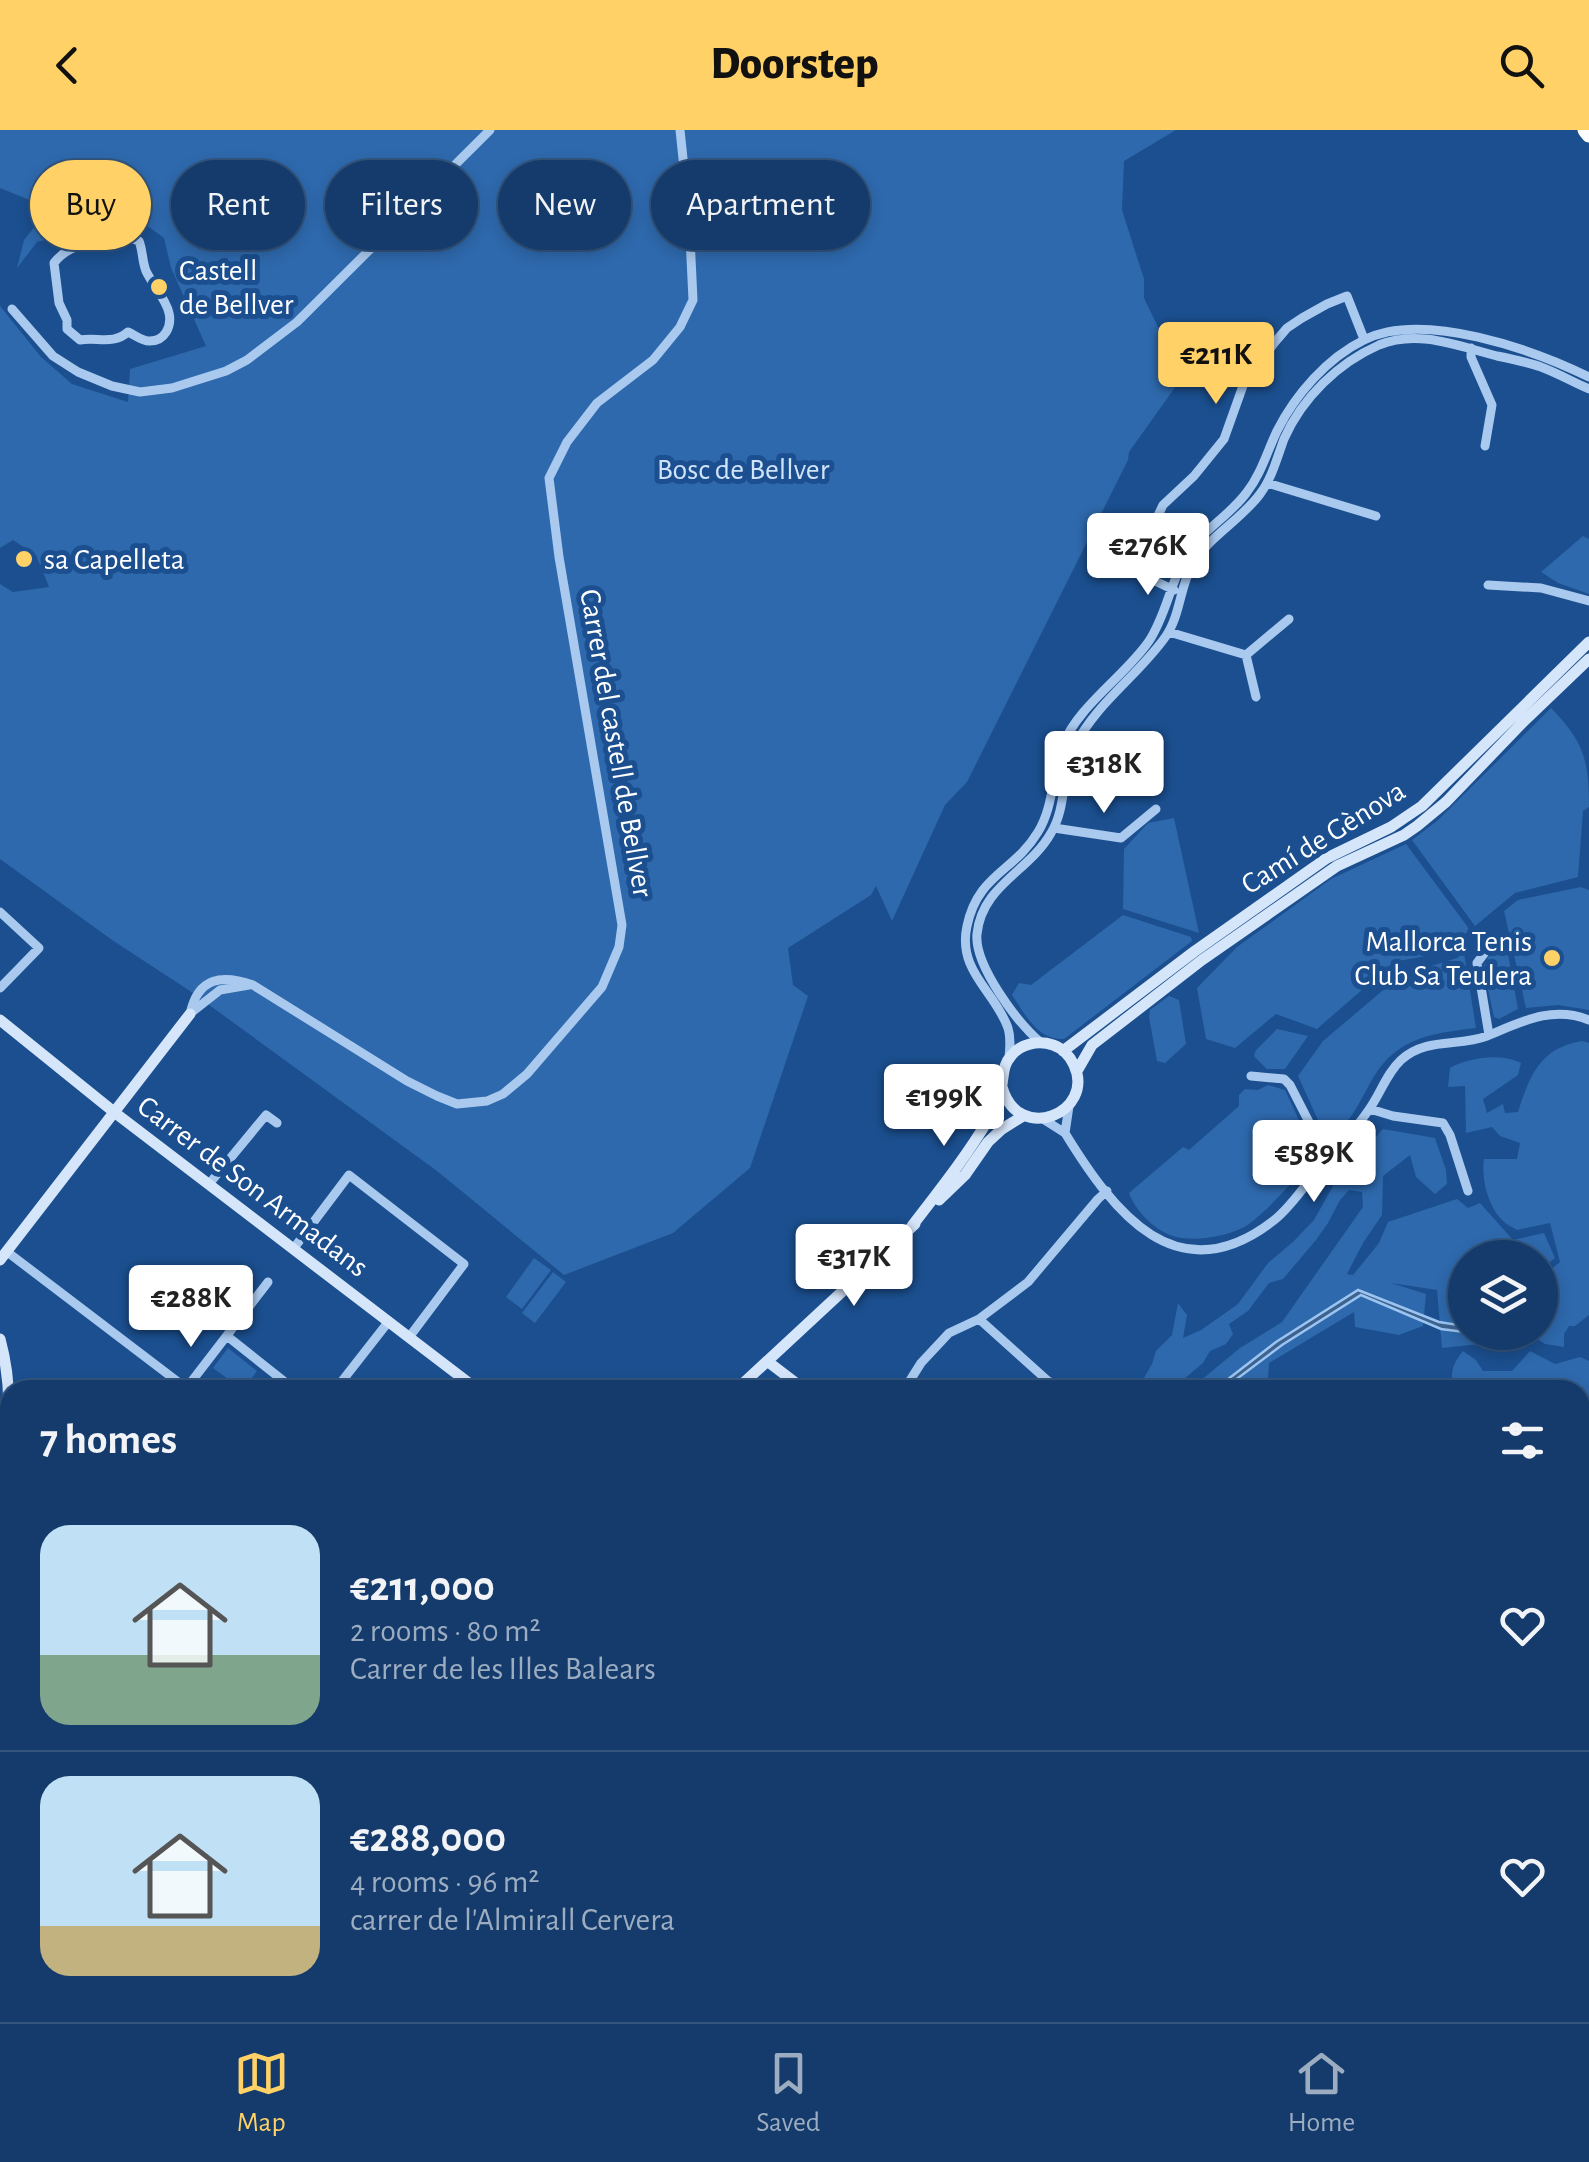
<!DOCTYPE html>
<html lang="en">
<head>
<meta charset="utf-8">
<style>
	:root { --surface:#143b6b; --page:#214673; --text:#f1f3f6; --muted:#9dadc1; --line:#33557e; --accent:#ffd166 }
	body { margin:0; font-family:"Alegreya Sans",sans-serif; background:var(--page); color:var(--text); height:100vh; display:flex; flex-direction:column; font-size:38px; white-space:nowrap }
	* { box-sizing:border-box; margin:0 }
	p { font-size:32px; color:var(--muted) }
	.icon { flex:none; width:55px; height:55px; fill:none; stroke:currentColor; stroke-width:2; stroke-linecap:round; stroke-linejoin:round }
	.map { position:relative; flex:1; overflow:hidden }
	.details { position:absolute; left:0px; top:1250px; width:1590px; height:642px; display:flex; flex-direction:column; background:var(--surface); border-radius:30px 30px 0 0; box-shadow:0 5px 15px #0003,0 0 0 2px var(--line) }
	.details>* { flex:none }
	.top-card { position:absolute; left:30px; top:30px; width:1000px; height:90px; display:flex; gap:20px }
	.controls { position:absolute; left:1448px; top:1110px; display:grid; gap:20px }
	.controls a { display:grid; place-items:center; width:110px; height:110px; border-radius:50%; background:var(--surface); box-shadow:0 5px 15px #0003,0 0 0 2px var(--line); font-size:50px }
	.price { position:absolute; translate:-50% -85px; padding:0 22px; border-radius:10px; background:#fff; color:#222; font-size:32px; line-height:65px; filter:drop-shadow(0 2px 5px #0008) }
	.price::after { content:''; position:absolute; left:50%; top:60px; width:30px; height:22px; margin-left:-15px; background:inherit; clip-path:polygon(0 0,100% 0,50% 100%) }
	.price.active { background:var(--accent); color:#111 }
	ul { padding:0; list-style:none }
	li { display:flex; align-items:center; gap:30px; height:250px; padding:0 40px }
	li+li { border-top:2px solid var(--line) }
	li span { display:grid; place-items:center; flex:none; width:280px; height:200px; border-radius:30px; color:#555 }
	li>.icon { margin-inline-start:auto }
	span .icon { width:120px; height:120px; fill:#fffc; stroke-width:1 }
	li b { font-size:42px }
	h2 { display:flex; justify-content:space-between; align-items:center; height:120px; padding:0 40px; font-size:42px }
	.pill { padding:0 35px; border-radius:45px; background:var(--surface); box-shadow:0 5px 15px #0003,0 0 0 2px var(--line); font-size:35px; line-height:90px }
	.pill.active { background:var(--accent); color:#111 }
	header { display:flex; justify-content:space-between; align-items:center; height:130px; padding:0 40px; background:var(--accent); color:#111; font-size:45px; font-weight:800 }
	.tab-bar { display:flex; justify-content:space-around; align-items:center; height:140px; border-top:2px solid var(--line); background:var(--surface); font-size:28px; color:var(--muted) }
	.tab-bar a { display:grid; justify-items:center; gap:5px }
	.tab-bar .active { color:var(--accent) }
	.map>svg:first-child { display:block }
	.green { fill:#2e69ad }
	.water { fill:#3c6290; stroke:#9cc4f0; stroke-width:2.5 }
	.lines { fill:none; stroke-linecap:round; stroke-linejoin:round }
	.street { stroke:#a9c9ee; stroke-width:9 }
	.secondary { stroke:#d6e6fa; stroke-width:11 }
	.highway { stroke:#fff; stroke-width:15 }
	.poi-dot { fill:#ffd166; stroke:#1b4f8f; stroke-width:4 }
	.labels { text-anchor:middle; stroke-width:10; stroke-linejoin:round; paint-order:stroke }
	.poi-label { font-size:30px; fill:#fff; stroke:#1b4f8f; text-anchor:start }
	.park-label { font-size:30px; fill:#cfe3fa; stroke:#1b4f8f }
	.street-label { font-size:30px; fill:#fff; stroke:#1b4f8f }
</style>
</head>
<body>
<header><svg class="icon" aria-label="back" viewBox="0 0 24 24"><path d="M15 5l-7 7 7 7"/></svg>Doorstep<svg class="icon" aria-label="search" viewBox="0 0 24 24"><circle cx="10" cy="10" r="6"/><path d="M15 15l6 6"/></svg></header>
<div class="map">
<svg width="1589" height="1892" viewBox="0 0 1589 1892">
	<rect width="100%" height="100%" fill="#1b4f8f"/>
	<path class="green" d="M0,0H1176L1124,31L1122,80L1144,149V168L1170,222L1176,256L1129,322L1128,330L967,652L945,675L892,791L876,756L871,765L788,818L793,855L808,866L750,1038L673,1103L564,1145L437,1041L190,861L112,810L0,729V454L13,462L49,457L36,425L13,410L0,418V176L41,227L72,254L128,272L130,239L206,216L171,138L164,108L142,92L111,87L105,95L37,112L17,138L24,110L44,85L27,69L0,58Z
		M1583,406L1589,409V464L1558,453L1541,442Z
		M1551,578C1584,612 1589,630 1589,677L1583,681L1578,747L1515,763L1475,796L1412,710L1437,691Z
		M1174,688L1199,803L1123,779L1124,719L1148,693Z
		M1406,714L1470,800L1441,823L1394,832L1317,899L1276,884L1235,918L1206,909L1197,858L1237,817L1331,749Z
		M1581,757L1589,760V880L1558,875L1526,878L1504,781L1518,770Z
		M1123,785L1191,807L1192,811L1064,909C1037,910 1025,884 1012,865L1019,853L1031,855Z
		M1464,823L1476,898C1427,904 1394,908 1369,955C1359,974 1348,995 1332,1008L1324,1003L1298,946L1323,911L1388,856L1406,844L1457,828Z
		M1508,824L1518,879L1499,889L1494,887L1483,837L1489,826Z
		M1169,866L1179,870L1186,914L1165,933L1157,931L1149,887L1150,880Z
		M1277,899L1308,906L1285,939H1267L1254,926L1256,920Z
		M1582,911L1589,913V1185L1575,1196H1569L1564,1204V1217L1545,1214L1529,1203L1540,1202V1148L1560,1132L1550,1093L1517,1100C1513,1097 1507,1095 1503,1091C1488,1077 1481,1048 1484,1029H1517L1520,1013L1500,1006L1492,997L1466,1003L1465,956L1448,957L1450,938C1469,927 1502,923 1521,933L1518,945L1483,969L1487,983L1503,974L1505,983L1518,982C1530,945 1540,918 1582,911Z
		M1268,955L1285,960L1316,1027C1294,1049 1274,1075 1249,1094C1232,1106 1192,1113 1173,1106C1154,1100 1135,1080 1129,1063L1183,1017L1189,1020L1239,976V965L1245,959L1258,960Z
		M1383,999L1435,1008L1446,1040L1447,1054L1435,1064L1416,1047L1410,1025L1383,1046L1382,1085L1363,1113L1347,1144L1353,1145L1379,1113L1388,1092L1457,1069L1468,1078L1480,1073L1513,1110L1544,1103L1555,1128L1540,1140V1128H1465V1164L1447,1163L1456,1167H1465V1202L1520,1203L1490,1213L1442,1218L1437,1160L1391,1153L1426,1164L1423,1196L1399,1205L1355,1197L1354,1182L1269,1233L1268,1250L1255,1260H1189L1240,1218L1282,1192L1363,1077L1362,1062L1349,1060L1340,1070L1328,1093L1316,1110L1283,1149L1269,1153L1248,1181L1229,1194L1233,1204L1226,1214L1210,1221L1203,1233L1171,1260H1137L1152,1234L1156,1221L1172,1205L1178,1173L1187,1185L1183,1208L1201,1200L1238,1174L1268,1133L1293,1112L1314,1090L1347,1031C1369,1024 1369,1013 1383,999Z
		M534,1128L551,1140L522,1179L506,1167Z
		M553,1142L566,1152L535,1193L522,1183Z
		M228,1218L257,1241L243,1260L213,1238Z
		M1463,1221L1476,1230L1483,1241H1512L1530,1221L1555,1234L1580,1227L1589,1231V1307L1580,1310V1260H1455C1449,1243 1452,1235 1463,1221Z
		M1589,1323V1495L1580,1497V1326Z
		M1589,1514V1883L1580,1869V1517Z
		M1580,1880L1588,1892H1508L1525,1883L1580,1882Z
		M784,1882L902,1883L914,1892H683L682,1883Z"/>
	<path class="water" d="M1358,1160L1439,1192L1465,1196V1202L1441,1199L1361,1165L1282,1215L1222,1260H1214L1276,1212Z"/>
	<g class="lines">
		<path class="street" d="M129,108L139,111C143,121 142,131 146,141C152,154 166,169 169,183C172,196 165,211 150,211C143,212 135,205 128,202C113,215 98,207 80,210L67,199V190L59,173L54,133C71,110 103,112 129,108Z
			M12,179L53,226L78,242L112,256L140,262L172,258L226,241L247,230L297,192L490,0
			M1471,218V227L1492,275L1485,316
			M1267,353L1376,386
			M1488,455L1541,458L1589,471
			M1174,460L1132,440L1163,375L1194,346L1224,309L1244,253L1275,212L1287,198L1302,188L1327,174L1347,166L1364,209
			M1169,502L1246,525
			M1256,567L1246,525L1289,489
			M1054,698L1121,708L1156,679
			M0,782L39,818L0,858
			M192,882L220,860L249,855
			M190,884C198,847 222,844 253,855L407,951L437,966L457,974L487,971L503,964L527,944L602,857L619,817L622,795L559,427L549,348L567,312L597,273L653,230L680,197L693,170L689,86L680,0
			M1489,905L1477,833L1492,813
			M1040,912C1017,892 974,835 977,804C982,755 1029,742 1051,703C1067,677 1061,644 1075,616C1096,573 1139,545 1166,506C1180,486 1180,457 1192,435C1208,407 1241,390 1260,364C1272,348 1277,328 1284,309C1302,268 1338,233 1379,215C1418,199 1458,216 1497,226C1512,229 1527,232 1541,237C1557,243 1573,252 1589,259
			M1009,928C1010,918 1011,908 1008,898C995,861 957,841 967,796C978,744 1014,742 1038,702C1054,676 1052,643 1063,615C1077,577 1126,545 1149,511C1166,485 1170,454 1185,428C1200,401 1229,387 1247,362C1261,344 1267,322 1277,301C1295,265 1327,228 1364,210C1423,180 1534,220 1589,247
			M1251,946L1284,949L1290,955L1328,1029
			M1370,979L1393,986L1443,993L1450,1005L1468,1061
			M1043,989L1065,1003L1069,976
			M1065,1003C1114,1083 1177,1165 1273,1091C1289,1079 1301,1060 1314,1045C1332,1025 1352,1004 1368,981C1380,965 1386,944 1401,930C1426,907 1459,917 1487,906C1521,892 1552,875 1589,890
			M209,1054L266,985L277,993
			M294,1118L349,1045L464,1134L410,1206
			M6,1121L186,1258
			M979,1189L1048,1251L1064,1260
			M227,1206L295,1260
			M185,1260L268,1152
			M335,1260L389,1191
			M904,1260L921,1233L949,1203L979,1189L1028,1152L1098,1069L1107,1061
			M0,1498H10
			M0,1580H10
			M0,1672L10,1671
			M0,1739L10,1738
			M0,1807L10,1806
			M0,1877H10
			M129,1882L140,1892
			M379,1882L381,1892
			M509,1882L511,1892
			M628,1882L630,1892
			M913,1882L928,1892
			M1305,1882L1311,1892
			M1488,1882L1493,1892
			M225,1892L243,1882
			M563,1892L611,1882
			M1404,1892L1420,1882"/>
		<path class="secondary" d="M0,890L114,982L478,1260
			M1063,921L1195,821L1327,728L1391,697L1422,676L1589,512
			M1077,941L1092,915L1202,830L1337,736L1404,705L1417,696L1446,672L1523,592L1589,529
			M939,1070L965,1045L988,1012L1002,999L1023,986
			M912,1096C938,1062 966,1027 988,990C993,980 1000,966 1002,954C1004,943 1003,935 1011,926C1020,914 1038,910 1053,915C1062,918 1070,926 1074,935C1096,983 1018,1015 1002,957
			M0,1130L190,884
			M0,1209C12,1253 11,1299 0,1343
			M767,1231L805,1260
			M736,1260L915,1094
			M0,1402L10,1419
			M281,1882L286,1892
			M1254,1882L1262,1892
			M99,1892L107,1882"/>
		<path class="highway" d="M1585,0L1589,5"/>
	</g>
	<g class="poi-dot">
		<circle cx="159" cy="157" r="10"/>
		<circle cx="24" cy="429" r="10"/>
		<circle cx="1552" cy="828" r="10"/>
	</g>
	<g class="labels">
		<g class="poi-label">
			<text x="179" y="150">Castell<tspan x="179" dy="34">de Bellver</tspan></text>
			<text x="44" y="439">sa Capelleta</text>
			<text x="1532" y="821" text-anchor="end">Mallorca Tenis<tspan x="1532" dy="34">Club Sa Teulera</tspan></text>
		</g>
		<g class="park-label">
			<text x="743" y="349">Bosc de Bellver</text>
		</g>
		<g class="street-label">
			<text transform="translate(617 613) rotate(80)" y="10">Carrer del castell de Bellver</text>
			<text transform="translate(1323 707) rotate(-32)" y="10">Camí de Gènova</text>
			<text transform="translate(253 1056) rotate(37)" y="10">Carrer de Son Armadans</text>
		</g>
	</g>
</svg>
<div class="controls">
<a><svg class="icon" aria-label="layers" viewBox="0 0 24 24"><path d="M12 4l9 5-9 5-9-5zM3 14l9 5 9-5"/></svg></a>
</div>
<b class="price active" style="left:1216px;top:277px">€211K</b>
<b class="price" style="left:1148px;top:468px">€276K</b>
<b class="price" style="left:1104px;top:686px">€318K</b>
<b class="price" style="left:944px;top:1019px">€199K</b>
<b class="price" style="left:1314px;top:1075px">€589K</b>
<b class="price" style="left:854px;top:1179px">€317K</b>
<b class="price" style="left:191px;top:1220px">€288K</b>
<div class="top-card">
<a class="pill active">Buy</a>
<a class="pill">Rent</a>
<a class="pill">Filters</a>
<a class="pill">New</a>
<a class="pill">Apartment</a>
</div>
<section class="details">
<h2>7 homes<svg class="icon" aria-label="filters" viewBox="0 0 24 24"><path d="M4 7h16M4 17h16"/><circle cx="9" cy="7" r="2"/><circle cx="15" cy="17" r="2"/></svg></h2>
<ul>
<li><span style="background:linear-gradient(#bfe0f5 65%,#7fa58c 0)"><svg class="icon" aria-label="home" viewBox="0 0 24 24"><path d="M3 11l9-7 9 7M6 9v11h12V9"/></svg></span><div><b>€211,000</b><p>2 rooms · 80 m²</p><p>Carrer de les Illes Balears</p></div><svg class="icon" aria-label="heart" viewBox="0 0 24 24"><path d="M12 20l-8-8c-3-5 5-10 8-4 3-6 11-1 8 4z"/></svg></li>
<li><span style="background:linear-gradient(#bfe0f5 75%,#c2b280 0)"><svg class="icon" aria-label="home" viewBox="0 0 24 24"><path d="M3 11l9-7 9 7M6 9v11h12V9"/></svg></span><div><b>€288,000</b><p>4 rooms · 96 m²</p><p>carrer de l'Almirall Cervera</p></div><svg class="icon" aria-label="heart" viewBox="0 0 24 24"><path d="M12 20l-8-8c-3-5 5-10 8-4 3-6 11-1 8 4z"/></svg></li>
</ul>
</section>
</div>
<nav class="tab-bar">
<a class="active"><svg class="icon" aria-label="map" viewBox="0 0 24 24"><path d="M3 6l6-2 6 2 6-2v14l-6 2-6-2-6 2zM9 4v14M15 6v14"/></svg>Map</a>
<a><svg class="icon" aria-label="saved" viewBox="0 0 24 24"><path d="M7 4h10v16l-5-4-5 4z"/></svg>Saved</a>
<a><svg class="icon" aria-label="home" viewBox="0 0 24 24"><path d="M3 11l9-7 9 7M6 9v11h12V9"/></svg>Home</a>
</nav>
</body>
</html>
